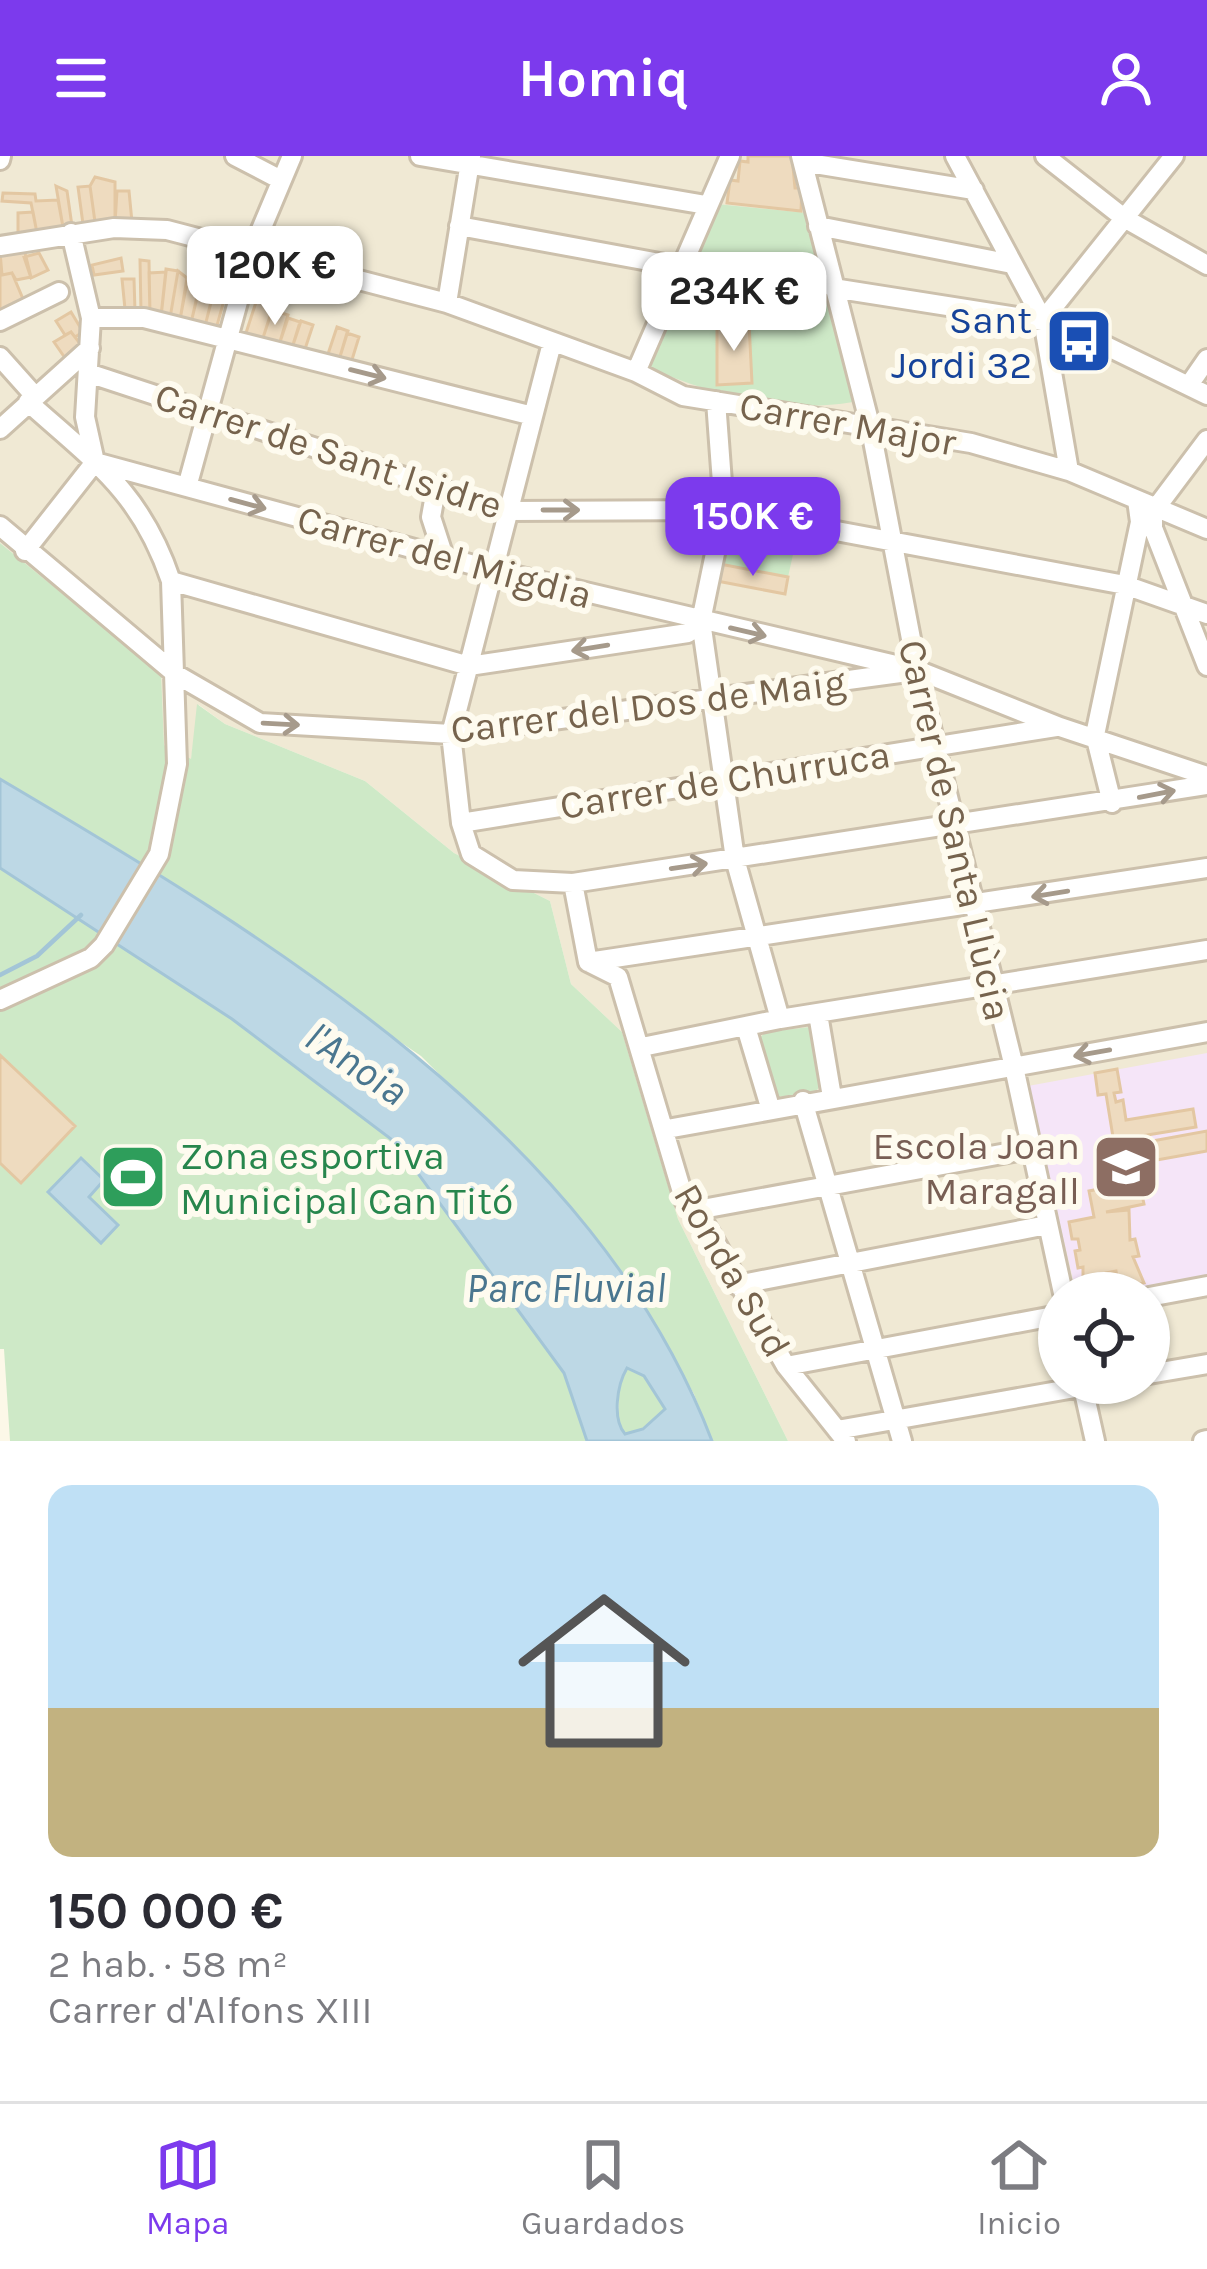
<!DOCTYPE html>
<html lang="es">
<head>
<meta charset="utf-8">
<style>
	:root { --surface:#fff; --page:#f7f7f7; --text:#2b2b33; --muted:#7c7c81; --line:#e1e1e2; --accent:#7c3aed }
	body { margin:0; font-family:Karla,sans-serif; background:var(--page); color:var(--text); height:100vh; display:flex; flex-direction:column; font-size:45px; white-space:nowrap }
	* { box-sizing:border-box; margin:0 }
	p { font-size:39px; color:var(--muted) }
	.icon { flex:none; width:66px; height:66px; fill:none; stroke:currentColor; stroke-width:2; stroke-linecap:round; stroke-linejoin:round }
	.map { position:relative; height:1285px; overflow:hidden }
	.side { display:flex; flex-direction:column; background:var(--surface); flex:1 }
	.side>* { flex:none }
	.controls { position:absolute; left:1038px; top:1116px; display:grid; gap:24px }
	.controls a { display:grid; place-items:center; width:132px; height:132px; border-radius:50%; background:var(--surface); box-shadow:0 3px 9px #0004; font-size:60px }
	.price { position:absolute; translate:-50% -102px; padding:0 27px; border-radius:24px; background:#fff; color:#222; font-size:39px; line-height:78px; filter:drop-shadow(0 3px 6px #0008) }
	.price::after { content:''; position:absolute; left:50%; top:72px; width:36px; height:27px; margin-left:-18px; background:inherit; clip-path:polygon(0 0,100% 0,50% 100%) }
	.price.on { background:var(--accent); color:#fff }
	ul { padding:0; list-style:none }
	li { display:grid; align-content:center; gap:24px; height:636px; padding:0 48px }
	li+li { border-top:3px solid var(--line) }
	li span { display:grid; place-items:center; height:372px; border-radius:24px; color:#555 }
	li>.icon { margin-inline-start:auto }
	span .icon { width:216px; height:216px; fill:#fffc; stroke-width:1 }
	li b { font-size:51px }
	header { display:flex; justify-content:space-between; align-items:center; height:156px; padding:0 48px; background:var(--accent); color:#fff; font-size:54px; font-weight:700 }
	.tab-bar { display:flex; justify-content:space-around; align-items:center; height:168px; border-top:3px solid var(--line); background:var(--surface); font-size:33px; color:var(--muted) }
	.tab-bar a { display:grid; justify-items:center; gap:6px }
	.tab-bar .on { color:var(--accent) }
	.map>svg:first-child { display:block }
	.residential { fill:#f0e9d4; fill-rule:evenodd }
	.education { fill:#f5e5f8 }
	.green { fill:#cee9c7 }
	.water { fill:#bdd8e5; stroke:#a3c5d7; stroke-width:3; fill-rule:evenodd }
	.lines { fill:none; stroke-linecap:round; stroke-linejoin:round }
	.stream { stroke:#a3c5d7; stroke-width:4.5 }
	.building { fill:#eedbbf; stroke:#e3c7a2; stroke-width:3 }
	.minor-casing { stroke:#ccc0ac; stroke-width:24 }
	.minor { stroke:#fff; stroke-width:18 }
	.oneway { stroke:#a69a8b }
	.labels { text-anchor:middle; stroke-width:12; stroke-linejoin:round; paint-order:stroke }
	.transit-label { font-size:39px; fill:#164399; stroke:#fefbef; text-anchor:end }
	.street-label { font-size:39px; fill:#76634d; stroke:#fefbef }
	.education-label { font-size:39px; fill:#785e54; stroke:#fefbef; text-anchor:end }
	.leisure-label { font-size:39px; fill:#27864d; stroke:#fefbef; text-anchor:start }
	.water-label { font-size:42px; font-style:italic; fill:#4a768f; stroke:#fefbef }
</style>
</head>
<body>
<header><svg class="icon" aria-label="menu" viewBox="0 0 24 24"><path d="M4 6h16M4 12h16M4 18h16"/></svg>Homiq<svg class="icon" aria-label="person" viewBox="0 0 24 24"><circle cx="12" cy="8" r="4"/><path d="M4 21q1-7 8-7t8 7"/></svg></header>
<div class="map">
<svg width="1207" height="1285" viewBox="0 0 1207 1285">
	<rect width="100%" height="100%" fill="#fcf8e8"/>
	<path class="residential" d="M0,0H1207V1285H788L678,1063L622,876L571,828L550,745L454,697L365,625L225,568L199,549L191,604L163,588L52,431L0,387ZM1059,1137H1149V1227H1059Z"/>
	<path class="education" d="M1207,897V1120L1124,1137H1076L1028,930Z"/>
	<path class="green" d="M716,48L808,57L853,246C781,258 713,239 647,211Z
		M741,364L798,376L788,421L720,408L732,370Z
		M0,387L161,518L164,589L191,603L197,548L225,568L365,625L454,697L550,745L571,828L622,876L678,1063L788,1285H712L694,1238L618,1112L567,1046L421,900L100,682L0,623Z
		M0,712L232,863L395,986L564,1217L587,1285H10L4,1193H0Z
		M810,871L817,880L823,927L815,936L778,941L757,884L766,876Z
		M627,1212L644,1220L665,1253L649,1270L625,1278L618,1270L619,1228Z"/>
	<path class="water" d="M0,623C271,783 595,977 712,1285H587L564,1217L395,986L232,863L0,712ZM627,1212L644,1220L665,1253L643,1273L625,1278C612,1263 617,1229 627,1212Z
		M81,1002L104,1024L89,1041L118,1069L101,1087L48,1036Z"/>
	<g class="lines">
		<path class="stream" d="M0,819L37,800L81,759"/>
	</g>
	<path class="building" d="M748,0H792L795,32H802L801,55L727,47L730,24L738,25L740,5L748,6Z
		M95,21L115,26V64L95,66L90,30Z
		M56,30L67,35L72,70L63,71Z
		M90,30L95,66L83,68L78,31Z
		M117,35H129L132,66L115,67Z
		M3,37L35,38L36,45L58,44L63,71L37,77L31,47L2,45Z
		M33,56L37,77L18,78V57Z
		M24,93L31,121L16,124L12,117L2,119L0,96Z
		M39,97L48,114L31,122L24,101Z
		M121,102L123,115L94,119L92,109Z
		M140,104L149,105L150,159L141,156Z
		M0,112L2,119L12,117L26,150L0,157Z
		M166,113L178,115L170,162L161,160Z
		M178,115L187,122L180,164L170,162Z
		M166,116L161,161L150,159L149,117Z
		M122,123H134L135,155L125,153Z
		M201,125L216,126L205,170L191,167Z
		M187,126L200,127L191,167L180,164Z
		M215,131L227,134L216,173L205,170Z
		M259,137L276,142L262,185L245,180Z
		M272,154L288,159L279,189L262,185Z
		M71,156L83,176L75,181L71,176L65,179L56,165Z
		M288,162L300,166L292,192L279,189Z
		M301,165L313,169L304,196L292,192Z
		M749,167L752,227L717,229V168Z
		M337,171L348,175L339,204L327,201Z
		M71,176L82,190L65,202L54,186Z
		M347,177L359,181L351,207L339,204Z
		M720,408L788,421L785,438L717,425Z
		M0,899L75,970L21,1027L0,1007Z
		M1117,913L1121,936L1114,937L1116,946L1123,944L1126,964L1193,953L1196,971L1135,981L1136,988L1207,975V995L1140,1007L1138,998L1117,1002L1116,996L1110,997L1107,982L1113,981L1106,938L1098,939L1095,917Z
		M1139,1025L1144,1048L1106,1056L1129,1054L1130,1084L1135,1083L1139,1100L1133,1101L1144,1127L1119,1132L1116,1115L1106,1117L1109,1134L1083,1137V1111L1078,1112L1075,1095L1080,1094L1078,1083H1072L1069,1066L1094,1061L1089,1035Z"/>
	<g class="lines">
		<g class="minor-casing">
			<path id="minor" d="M235,0L281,24
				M420,0L706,49
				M801,0L870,269L917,514L1014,911L1063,1137
				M955,0L1043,164L1069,315
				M1045,0L1124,62L1207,109
				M0,4L1,0
				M803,6L974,34
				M459,70L681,111
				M818,70L1012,108
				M71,77L91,162L85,261L95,306
				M0,90L114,72L167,74L447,147L636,216L683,240L971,287L1069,315L1207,373
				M833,132L1061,168L1207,239
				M447,147L471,0
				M91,162H144L533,260
				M1043,164L1174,0
				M0,165L59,136
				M552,187L451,578L461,667L471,698L513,724L573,727L1207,629
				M0,201L34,239
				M636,216L730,0
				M88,217L508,355L724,354L1125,429L1207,458
				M1189,229L1207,203
				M716,245L724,354L701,465L735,703L780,863
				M0,273L90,192
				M95,306L492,414L917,514L1060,571L1207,620
				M187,331L252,95L292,0
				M436,333L431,361L444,401
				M1153,351V372L1207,510
				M1156,352L1207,284
				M0,370L177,519L260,567L451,578L900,517
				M25,395L95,306
				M171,425L469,510L688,477L701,465
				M1112,647L1095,579L1140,366L1137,344
				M461,667L1056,571
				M573,727L588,806
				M588,806L1207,712
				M588,806L618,821L685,1046L697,1054L786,1210L846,1285
				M0,844L91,802L104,789L159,698L177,608L171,425C141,336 95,306 28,246
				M818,858L832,941
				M746,871L770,951
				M642,891L780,863L1207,794
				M803,945L902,1285
				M667,973L1207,876
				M697,1054L1029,993
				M737,1129L1047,1069
				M1149,1141L1207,1130
				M786,1210L1059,1159
				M1149,1218L1207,1208
				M1082,1227L1095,1285
				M837,1274L1103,1227
				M1203,1285L1207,1284"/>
		</g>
		<use href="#minor" class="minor"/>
	</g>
	<defs><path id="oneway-shaft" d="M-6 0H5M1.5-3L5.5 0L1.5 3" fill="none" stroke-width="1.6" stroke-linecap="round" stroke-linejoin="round" transform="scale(3)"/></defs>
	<g class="oneway">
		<use href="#oneway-shaft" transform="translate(368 218) rotate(14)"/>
		<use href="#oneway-shaft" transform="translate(248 348) rotate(15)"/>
		<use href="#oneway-shaft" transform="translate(561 354)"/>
		<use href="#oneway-shaft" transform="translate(748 476) rotate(13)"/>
		<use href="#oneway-shaft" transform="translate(590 492) rotate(171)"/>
		<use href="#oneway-shaft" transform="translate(281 568) rotate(3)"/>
		<use href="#oneway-shaft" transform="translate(1157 638) rotate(-11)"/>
		<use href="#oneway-shaft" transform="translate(689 710) rotate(-8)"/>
		<use href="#oneway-shaft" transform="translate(1050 738) rotate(171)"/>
		<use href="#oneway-shaft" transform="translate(1092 897) rotate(170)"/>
	</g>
	<defs>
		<g id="bus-square" transform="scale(3.45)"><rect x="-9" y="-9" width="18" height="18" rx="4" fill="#1a4fb4" stroke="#fefbef"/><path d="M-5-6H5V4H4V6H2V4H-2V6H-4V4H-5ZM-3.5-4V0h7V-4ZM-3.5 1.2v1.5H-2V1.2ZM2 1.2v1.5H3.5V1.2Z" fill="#fff"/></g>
		<g id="school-square" transform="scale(3.45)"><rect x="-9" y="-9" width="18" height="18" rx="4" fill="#8d6e63" stroke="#fefbef"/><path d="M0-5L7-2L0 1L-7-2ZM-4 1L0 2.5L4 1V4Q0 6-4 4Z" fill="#fff"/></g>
		<g id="stadium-square" transform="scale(3.45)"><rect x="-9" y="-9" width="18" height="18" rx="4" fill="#2e9e5b" stroke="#fefbef"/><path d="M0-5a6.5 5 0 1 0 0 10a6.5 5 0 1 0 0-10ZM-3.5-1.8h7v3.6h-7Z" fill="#fff"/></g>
	</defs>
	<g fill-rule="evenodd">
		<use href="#bus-square" x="1079" y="185"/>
		<use href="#school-square" x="1126" y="1011"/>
		<use href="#stadium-square" x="133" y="1021"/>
	</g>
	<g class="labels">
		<g class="transit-label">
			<text x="1032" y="177">Sant<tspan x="1032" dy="45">Jordi 32</tspan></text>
		</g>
		<g class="street-label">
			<text transform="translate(848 267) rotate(10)" y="14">Carrer Major</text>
			<text transform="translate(329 294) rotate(18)" y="14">Carrer de Sant Isidre</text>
			<text transform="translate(445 400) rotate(15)" y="14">Carrer del Migdia</text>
			<text transform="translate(648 549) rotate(-7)" y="14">Carrer del Dos de Maig</text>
			<text transform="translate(725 623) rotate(-9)" y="14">Carrer de Churruca</text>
			<text transform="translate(956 674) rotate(77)" y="14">Carrer de Santa Llùcia</text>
			<text transform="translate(733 1114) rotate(60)" y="14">Ronda Sud</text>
		</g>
		<g class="education-label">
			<text x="1080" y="1003">Escola Joan<tspan x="1080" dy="45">Maragall</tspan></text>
		</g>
		<g class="leisure-label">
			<text x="180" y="1013">Zona esportiva<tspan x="180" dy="45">Municipal Can Titó</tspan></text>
		</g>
		<g class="water-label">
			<text transform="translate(357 907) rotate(34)" y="15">l'Anoia</text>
			<text x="566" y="1146">Parc Fluvial</text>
		</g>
	</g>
</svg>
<div class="controls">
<a><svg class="icon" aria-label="locate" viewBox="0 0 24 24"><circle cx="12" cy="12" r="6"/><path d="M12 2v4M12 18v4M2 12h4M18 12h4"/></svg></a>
</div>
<b class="price" style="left:275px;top:172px">120K €</b>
<b class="price" style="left:734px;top:198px">234K €</b>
<b class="price on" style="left:753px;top:423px">150K €</b>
</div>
<section class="side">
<ul>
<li><span style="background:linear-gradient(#bfe0f5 60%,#c2b280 0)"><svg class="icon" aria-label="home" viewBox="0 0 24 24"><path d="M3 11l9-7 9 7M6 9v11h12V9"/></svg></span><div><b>150 000 €</b><p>2 hab. · 58 m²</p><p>Carrer d'Alfons XIII</p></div></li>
</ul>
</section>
<nav class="tab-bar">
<a class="on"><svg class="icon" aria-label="map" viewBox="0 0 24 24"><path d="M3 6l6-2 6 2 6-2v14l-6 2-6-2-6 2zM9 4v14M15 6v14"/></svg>Mapa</a>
<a><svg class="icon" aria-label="saved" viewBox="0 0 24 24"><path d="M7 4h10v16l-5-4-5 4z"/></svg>Guardados</a>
<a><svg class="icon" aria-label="home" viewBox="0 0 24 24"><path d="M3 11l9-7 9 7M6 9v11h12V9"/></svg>Inicio</a>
</nav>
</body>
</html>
